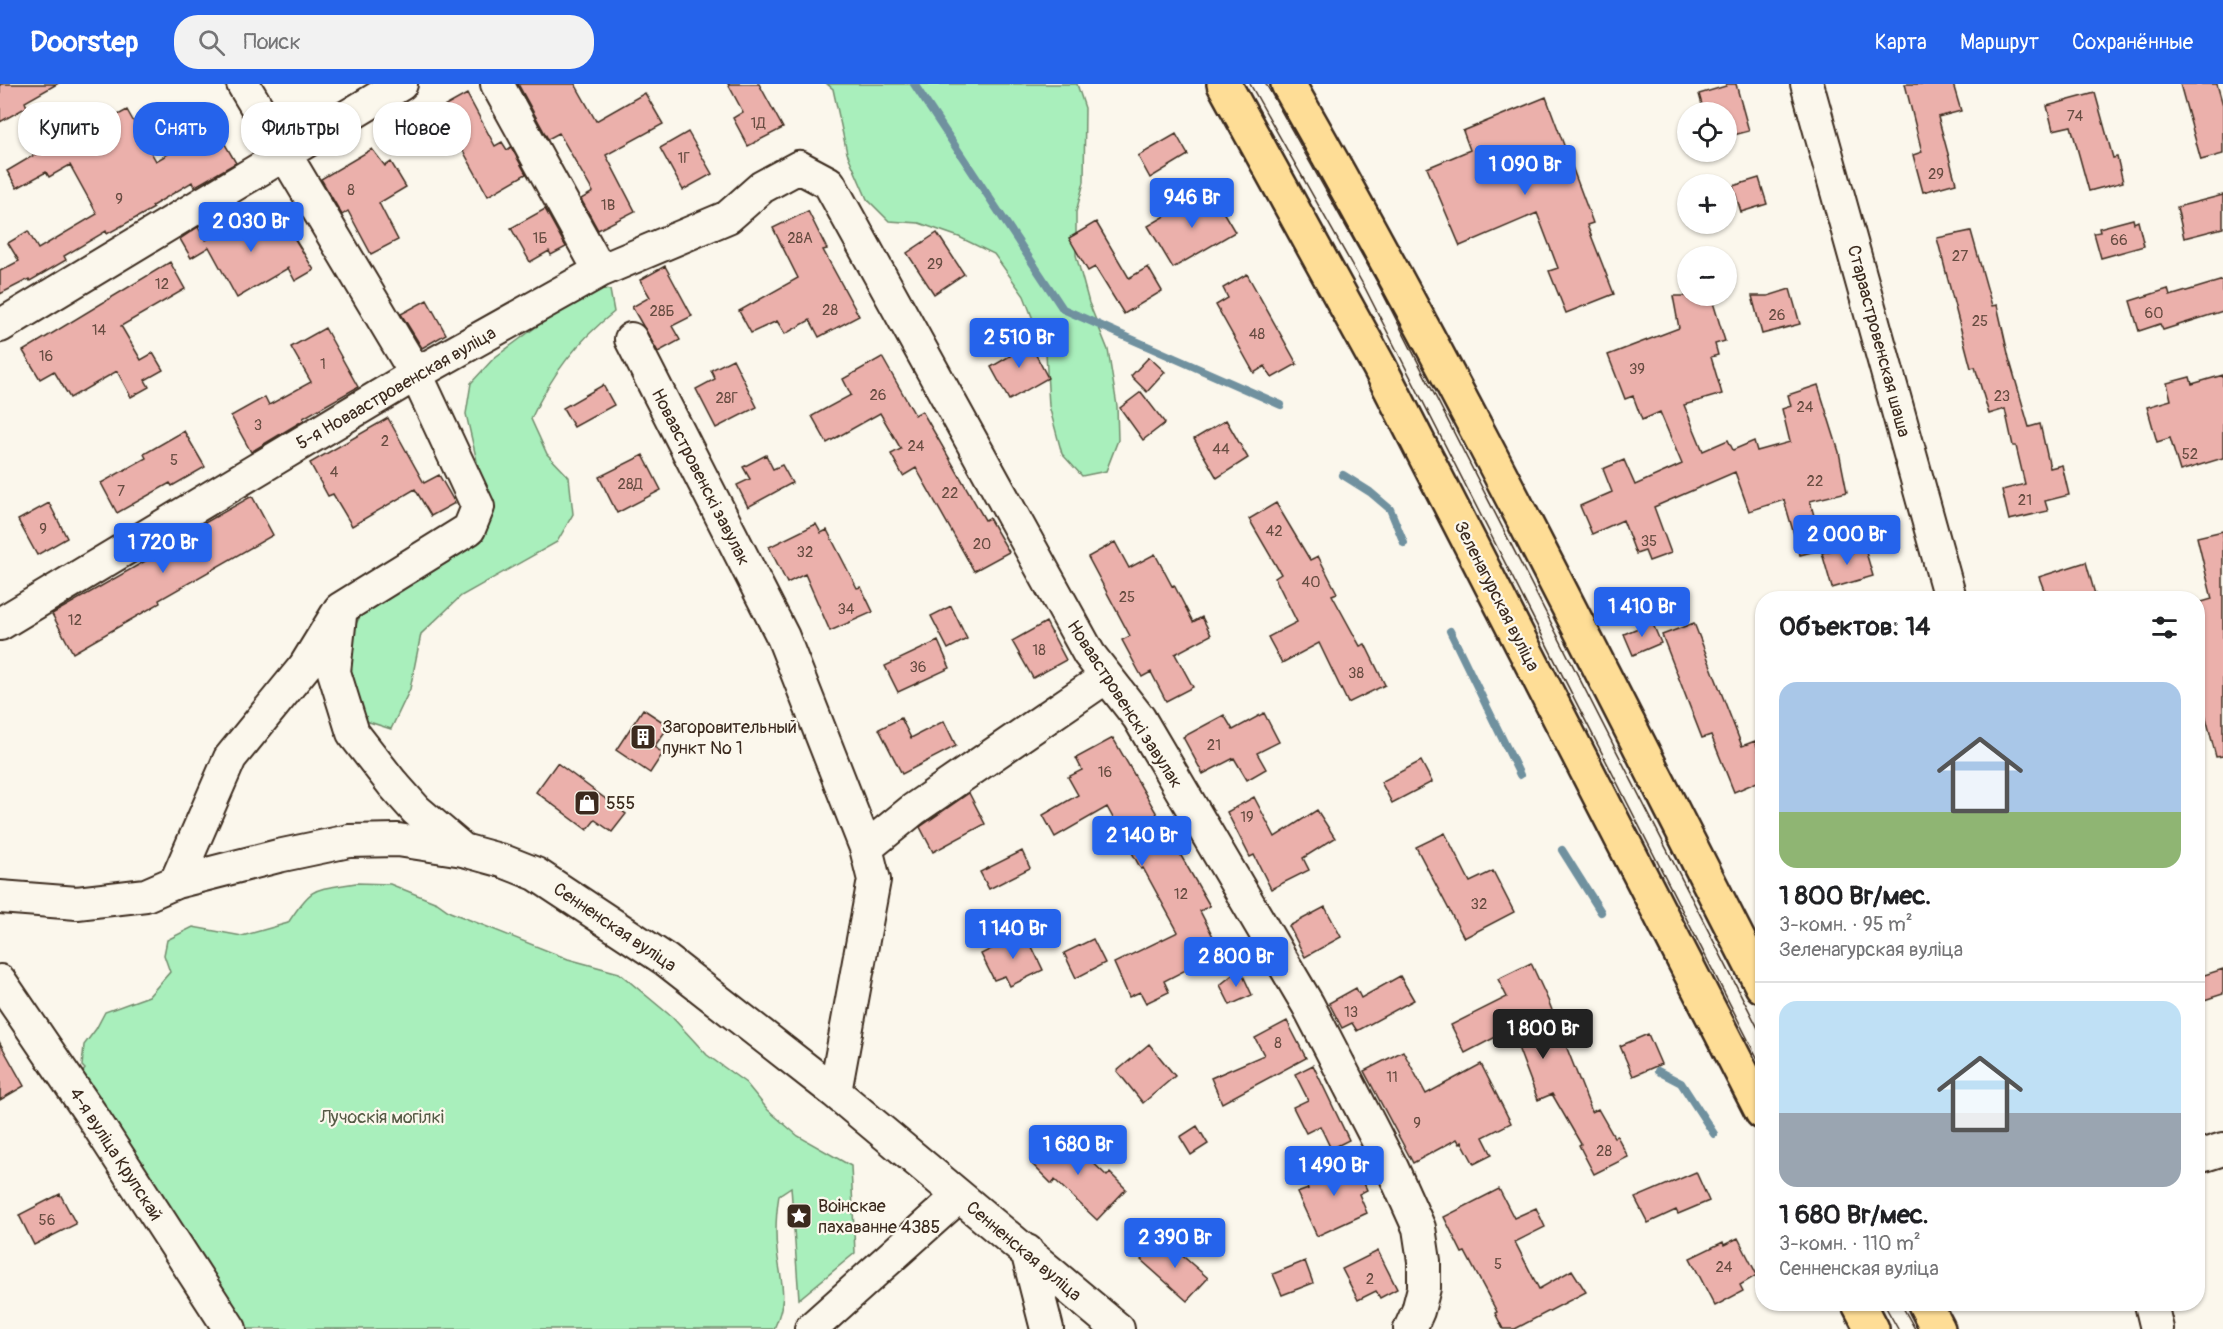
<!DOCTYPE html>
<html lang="ru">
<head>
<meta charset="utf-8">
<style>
	:root { --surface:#fff; --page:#f2f2f2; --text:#202124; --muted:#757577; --line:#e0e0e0; --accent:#2563eb }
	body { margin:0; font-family:Pangolin,sans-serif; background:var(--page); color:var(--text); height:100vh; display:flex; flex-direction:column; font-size:22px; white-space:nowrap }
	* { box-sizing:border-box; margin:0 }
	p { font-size:20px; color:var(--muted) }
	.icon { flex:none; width:33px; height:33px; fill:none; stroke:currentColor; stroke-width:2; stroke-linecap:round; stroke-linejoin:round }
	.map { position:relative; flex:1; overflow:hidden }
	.drawer { position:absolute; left:1755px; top:507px; width:450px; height:720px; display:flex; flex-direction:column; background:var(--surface); border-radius:24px; box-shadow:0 2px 4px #0004 }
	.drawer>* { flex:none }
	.top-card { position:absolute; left:18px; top:18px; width:570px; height:54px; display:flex; gap:12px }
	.controls { position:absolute; left:1677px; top:18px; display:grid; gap:12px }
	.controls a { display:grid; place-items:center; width:60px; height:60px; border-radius:50%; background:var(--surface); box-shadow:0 2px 4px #0004; font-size:30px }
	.price { position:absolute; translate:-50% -51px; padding:0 14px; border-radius:6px; background:var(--accent); color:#fff; font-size:20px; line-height:39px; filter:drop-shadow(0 2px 3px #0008) }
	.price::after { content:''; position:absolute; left:50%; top:36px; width:18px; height:14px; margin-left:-9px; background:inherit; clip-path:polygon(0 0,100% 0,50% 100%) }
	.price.current { background:#222; color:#fff }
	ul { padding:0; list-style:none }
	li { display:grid; align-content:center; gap:12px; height:318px; padding:0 24px }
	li+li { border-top:2px solid var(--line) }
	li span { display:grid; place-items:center; height:186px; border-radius:18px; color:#555 }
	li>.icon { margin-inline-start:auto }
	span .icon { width:108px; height:108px; fill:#fffc; stroke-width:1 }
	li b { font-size:26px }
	h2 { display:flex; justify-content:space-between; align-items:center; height:72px; padding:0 24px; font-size:26px }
	.tag { padding:0 21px; border-radius:24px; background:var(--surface); box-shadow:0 2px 4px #0004; font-size:21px; line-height:54px }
	.tag.current { background:var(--accent); color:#fff }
	header { display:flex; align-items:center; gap:36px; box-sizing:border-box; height:84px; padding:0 30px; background:var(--accent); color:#fff }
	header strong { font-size:28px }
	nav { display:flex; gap:33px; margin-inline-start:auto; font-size:21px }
	.search { width:420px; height:54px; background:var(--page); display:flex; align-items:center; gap:15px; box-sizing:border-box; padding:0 21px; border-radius:24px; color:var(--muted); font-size:22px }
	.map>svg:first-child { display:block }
	.green { fill:#a9efbc; stroke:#728c6d; stroke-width:1.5 }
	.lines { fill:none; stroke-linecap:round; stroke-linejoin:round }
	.stream { stroke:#70919f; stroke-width:8 }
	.building { fill:#ebb0ab; stroke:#3b2a1e; stroke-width:1.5 }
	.minor-casing { stroke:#3b2a1e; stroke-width:36 }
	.major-casing { stroke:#3b2a1e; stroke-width:38 }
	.minor { stroke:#fbf7ec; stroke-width:32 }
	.major { stroke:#fedd96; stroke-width:33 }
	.tram { stroke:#3b2a1e; stroke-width:1.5 }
	.labels { text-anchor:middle; stroke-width:4.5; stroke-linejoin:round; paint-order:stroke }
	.number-label { font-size:15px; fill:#674c41 }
	.street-label { font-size:18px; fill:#3b2a1e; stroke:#fbf7ec }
	.poi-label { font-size:18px; fill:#3b2a1e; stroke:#fbf7ec; text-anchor:start }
	.park-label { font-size:18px; fill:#565b46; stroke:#fbf7ec }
</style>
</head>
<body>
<header>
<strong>Doorstep</strong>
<div class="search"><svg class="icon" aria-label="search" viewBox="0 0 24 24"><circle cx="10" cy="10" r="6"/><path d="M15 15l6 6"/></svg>Поиск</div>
<nav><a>Карта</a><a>Маршрут</a><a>Сохранённые</a></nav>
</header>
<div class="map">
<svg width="2223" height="1245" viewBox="0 0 2223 1245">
	<rect width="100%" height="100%" fill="#fbf7ec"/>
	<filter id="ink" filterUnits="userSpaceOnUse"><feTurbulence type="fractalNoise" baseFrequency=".0167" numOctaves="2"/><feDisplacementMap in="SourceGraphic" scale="12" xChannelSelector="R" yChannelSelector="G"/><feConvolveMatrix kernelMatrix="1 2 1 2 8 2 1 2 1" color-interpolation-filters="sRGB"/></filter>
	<g filter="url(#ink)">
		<path class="green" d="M827,0H1077L1085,24L1084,98L1076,128V171L1089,219L1108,266L1117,322L1118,356L1106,387L1082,392L1062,370L1049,322L1046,269L1024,212L994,170L959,153L919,139L889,137L867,115L847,69L833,5Z
			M590,203L610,206L614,228C577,257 550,293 531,335L547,370L569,393L573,430L557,458L461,512L421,550L410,605L391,645L363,636L349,612L346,558L362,529L458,470L487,432L479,386L466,330L471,299L494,274Z
			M356,799L390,800L437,819L450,828L568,875L619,889L672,933L707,971L746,999L768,1026L798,1052L851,1082L855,1169L799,1215L791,1103L779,1111C776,1130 775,1148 777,1167C781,1201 789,1211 774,1245H241L80,992L85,985L82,982L84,961L96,945L105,928L149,912L170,888L164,871L167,856L193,843L242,852L288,839C313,801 313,806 356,799Z"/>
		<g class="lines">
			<path class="stream" d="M914,0L1063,225L1281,321
				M1343,391L1370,408L1390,425L1404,459
				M1450,547L1520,691
				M1562,766L1601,828
				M1658,987L1681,999L1714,1050"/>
		</g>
		<path class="building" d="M0,0H57L25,18L27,23L0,38Z
			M518,0H575L596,37L645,9L663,40L606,71L635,127L598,146L581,115L593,108L559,49L548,55Z
			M728,0H759L783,44L748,62L733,34L743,28Z
			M1726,0H1736L1749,47L1726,53V28H1704L1699,10L1726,2Z
			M1905,0H1953L1961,27L1938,33L1956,99L1923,108L1913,71L1922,68Z
			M2180,0H2217L2223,21V70L2201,76Z
			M2095,9L2113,74L2117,73L2123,98L2089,107L2071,42L2053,46L2047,22Z
			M467,10L495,62L502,58L507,66L511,63L526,90L488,112L440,25Z
			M1546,13L1593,139L1587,141L1614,210L1566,229L1549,187L1558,184L1537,129L1460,162L1427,84L1470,66L1463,47Z
			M127,26L156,77L215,43L236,79L194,103L192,98L152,122L154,124L107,150L106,147L64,172L66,176L30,197L29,195L0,210V187L19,177L8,159L28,147L38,165L97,130L70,81L49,93L46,88L17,104L7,87L78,45L82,51Z
			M688,48L712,90L683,106L660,64Z
			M1176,50L1188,71L1150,94L1138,72Z
			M372,65L385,82L391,78L406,103L379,119L398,156L371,170L348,127L342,131L321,95Z
			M1759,94L1767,120L1741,128L1733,102Z
			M1210,106L1235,148L1173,184L1148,142Z
			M2223,111V144L2184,154L2177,123Z
			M545,125L566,163L551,171L549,167L530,178L511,144Z
			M258,126L274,153L288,144L314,186L295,197L288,184L237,214L209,163L191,174L180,155L198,143L206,156Z
			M808,127L827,165L823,166L859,232L819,253L810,236L785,250L777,237L751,249L739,227L798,194L773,144Z
			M2133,135L2134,139L2138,137L2144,162L2101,174L2094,149L2100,148L2099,144Z
			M1096,138L1129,194L1148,183L1162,207L1124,230L1095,183L1088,187L1069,154Z
			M1971,147L1992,222L1997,221L2009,274L2029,343L2040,340L2050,384L2062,381L2069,411L2045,417L2048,427L2009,436L2002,406L2025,400L2016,362H2013L2005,325L1989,330L1975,283L1971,284L1937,154Z
			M937,149L964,190L934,210L907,169Z
			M170,178L185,205L121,242L141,276L153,269L163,286L145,296L149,303L131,313L117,287L70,314L54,287L40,295L23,267Z
			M665,182L692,232L672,242L680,256L658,268L632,223L650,213L640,196Z
			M1247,190L1297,280L1272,294L1265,282L1254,289L1216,221L1228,214L1223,204Z
			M2223,196V227L2163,246L2160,240L2139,247L2130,217L2168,205L2170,212Z
			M1790,205L1800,240L1762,250L1752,212H1768Z
			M1673,212H1711L1725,257L1715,260L1718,271L1711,273L1722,310L1684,321L1703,367L1728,356L1733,366L1754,357L1757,367L1790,358L1782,325L1791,322L1788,311L1818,301L1839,368L1847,408L1810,417L1823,465L1800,471L1784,416L1749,427L1735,388L1654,423L1671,469L1649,477L1645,467L1636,470L1623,436L1592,450L1580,422L1612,408L1603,385L1624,376L1635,401L1682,380L1660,328L1642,336L1633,312L1625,315L1608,271L1679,244Z
			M427,216L446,250L422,264L401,230Z
			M325,244L358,303L303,334L304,336L251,368L231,332L265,313L269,321L311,298L291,263Z
			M1026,252L1048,294L1009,316L991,283L1010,272L1005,264Z
			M882,273L915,331L922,327L985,436L989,434L1009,468L974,487L916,384L903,392L891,370L901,365L880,329L827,359L812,332L851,311L843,295Z
			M1149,273L1165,288L1147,308L1131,292Z
			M733,275L757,323L716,344L696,305L715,295L711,286Z
			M2223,291V374L2180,387L2170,354L2157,358L2147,323L2171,316L2167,299L2190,293L2192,300Z
			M603,301L614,321L574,343L563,324Z
			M1141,308L1165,339L1143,356L1120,324Z
			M388,334L424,399L439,391L455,419L431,432L415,405L352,442L333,410L328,412L310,379Z
			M1226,336L1248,374L1217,394L1194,355Z
			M184,347L205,383L172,402L170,399L117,429L101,399L146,374L144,370Z
			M643,371L661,406L617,429L599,393Z
			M766,371L773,385L782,381L792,399L748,423L737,401L750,395L743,383Z
			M252,412L273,451L159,516L160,519L73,569L52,530L170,463L168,460Z
			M49,419L67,454L37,471L18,436Z
			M1276,419L1310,476L1318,472L1337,509L1332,511L1360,562L1365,560L1385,601L1348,619L1319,559L1282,579L1268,553L1297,538L1275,494L1281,490L1249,435Z
			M816,440L821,449L827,446L857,504L861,503L873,528L830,547L805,490L787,499L769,463Z
			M2223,447V672L2216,673L2198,602V519L2212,515L2197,453Z
			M1115,458L1129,484L1155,470L1172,502L1174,501L1193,538L1202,533L1211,551L1175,570L1193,603L1166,617L1151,588L1142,593L1137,584L1122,556L1130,552L1088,473Z
			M1846,462L1848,470L1865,465L1873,492L1832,504L1822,469Z
			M2086,478L2096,514H2047L2039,493Z
			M951,522L967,555L948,565L931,532Z
			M1046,538L1066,576L1033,594L1012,557Z
			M1652,538L1661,559L1633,571L1624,550Z
			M1694,539L1742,662L1755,657L1762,676V696L1734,708L1711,651L1702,654L1662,551Z
			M938,557L950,584L898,608L885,582Z
			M643,625L669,642L654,663L663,669L650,689L616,666Z
			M1264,629L1279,658L1257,669L1266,685L1247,696L1234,674L1203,690L1183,653L1224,631L1233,646Z
			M901,634L911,654L944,637L956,662L902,690L879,645Z
			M1113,654L1210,822L1200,827L1221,868L1164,897L1169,908L1146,919L1140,908L1129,913L1114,879L1178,848L1143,784L1141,785L1107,723L1055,753L1043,731L1078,711L1068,693L1082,686L1076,674Z
			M1421,677L1432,698L1392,719L1381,698Z
			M557,679L626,730L612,748L595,736L587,746L536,708Z
			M969,709L985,740L933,768L920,743Z
			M1254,713L1275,753L1317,726L1335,754L1303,774L1309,786L1271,805L1254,771L1250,773L1227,728Z
			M1445,749L1470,798L1493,787L1514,828L1464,854L1416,763Z
			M1022,767L1030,784L989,805L980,788Z
			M1325,823L1341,853L1305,873L1289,842Z
			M1025,848L1043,886L1010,902L1005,892L994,896L981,870Z
			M1093,855L1105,879L1076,894L1064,869Z
			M1531,879L1548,916L1592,1028L1598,1025L1614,1053L1617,1052L1628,1073L1594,1090L1579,1061L1581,1060L1552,1010L1538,1016L1511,945L1465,969L1451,941L1507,913L1498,895Z
			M1240,885L1252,911L1230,921L1220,901Z
			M2223,885V910L2198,918V893Z
			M1400,892L1414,916L1357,947L1352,939L1342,944L1329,919L1356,904L1361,914Z
			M1287,937L1306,974L1222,1019L1211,994L1264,971L1255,954Z
			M1648,950L1661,980L1633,992L1620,962Z
			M0,959L24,1002L0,1016Z
			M1149,960L1175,992L1143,1019L1117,987Z
			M1403,967L1426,1010L1481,980L1511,1039L1483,1053L1492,1071L1474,1080L1462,1058L1460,1060L1457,1055L1413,1079L1364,987Z
			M1313,981L1349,1056L1331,1065L1320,1042L1306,1049L1293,1023L1308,1016L1295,990Z
			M1197,1042L1208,1060L1191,1071L1180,1053Z
			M1061,1048L1107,1092L1110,1089L1126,1105L1097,1136L1055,1096L1052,1100L1031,1079Z
			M1352,1073L1367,1106L1359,1110L1367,1129L1317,1152L1297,1109L1308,1105L1304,1095Z
			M1696,1088L1709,1117L1678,1130L1676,1126L1648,1139L1635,1114Z
			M1499,1105L1514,1134L1536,1124L1545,1143L1515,1158L1539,1205L1572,1186L1586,1208L1515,1245H1503L1495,1229L1497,1228L1465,1168L1462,1169L1444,1133Z
			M60,1110L76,1140L34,1161L19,1131Z
			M1162,1154L1208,1194L1187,1217L1141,1176Z
			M1738,1154L1757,1191L1740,1201L1743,1207L1715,1222L1690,1174L1723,1158L1724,1161Z
			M1378,1167L1397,1205L1380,1214L1376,1207L1358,1216L1342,1185Z
			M1305,1177L1313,1199L1282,1211L1273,1190Z"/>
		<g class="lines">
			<g class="minor-casing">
				<path id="minor" d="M497,0L600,187
					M1807,0L1950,514
					M0,242L401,0
					M631,255L783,553L866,764
					M340,532L334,588L353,649L392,699L416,726L463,766
					M0,540L416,290L600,187L728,133L762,103L799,83L829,99L1089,570L1139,634L1308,921L1392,1084L1419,1144L1424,1177V1204L1418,1227L1410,1245
					M176,798L230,674L305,582L340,525L469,445L478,423L416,290L243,0
					M0,813L77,819L146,811L176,798L278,772L349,757L398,756L463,766L503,777L536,790L666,876L835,1008L1118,1245
					M0,897L90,1029L230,1245
					M835,1008L874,796L866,764L914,725L1106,593
					M2198,1073L2223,1065
					M1027,1167L1047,1245
					M2151,1220L2157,1245
					M811,1245L959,1112"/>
			</g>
			<g class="major-casing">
				<path id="major" d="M1224,0L1379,282L1762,1028
					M1288,0C1457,295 1607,600 1762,902
					M1859,1220L1872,1245
					M1925,1220L1938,1245"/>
			</g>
			<use href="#minor" class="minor"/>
			<use href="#major" class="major"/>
			<path class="tram" d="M1250,0L1365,204L1762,983
				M1266,0L1377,198L1762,952
				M1884,1220L1898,1245
				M1901,1220L1915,1245"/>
		</g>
	</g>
	<defs>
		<g id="building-square" transform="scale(1.35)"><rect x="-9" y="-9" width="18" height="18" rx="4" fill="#3b2a1e" stroke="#fbf7ec"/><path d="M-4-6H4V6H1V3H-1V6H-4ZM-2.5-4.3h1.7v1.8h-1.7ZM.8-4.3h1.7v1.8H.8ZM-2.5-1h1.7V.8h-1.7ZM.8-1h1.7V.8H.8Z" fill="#fff"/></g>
		<g id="shop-square" transform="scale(1.35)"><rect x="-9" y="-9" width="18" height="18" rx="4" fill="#3b2a1e" stroke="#fbf7ec"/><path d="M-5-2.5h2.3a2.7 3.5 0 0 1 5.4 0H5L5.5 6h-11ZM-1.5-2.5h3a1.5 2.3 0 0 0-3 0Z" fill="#fff"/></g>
		<g id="sight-square" transform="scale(1.35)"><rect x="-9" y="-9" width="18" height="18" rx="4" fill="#3b2a1e" stroke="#fbf7ec"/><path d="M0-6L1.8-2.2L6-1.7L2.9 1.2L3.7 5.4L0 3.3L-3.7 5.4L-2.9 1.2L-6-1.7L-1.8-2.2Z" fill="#fff"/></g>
	</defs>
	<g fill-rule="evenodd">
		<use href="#building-square" x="643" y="653"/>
		<use href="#shop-square" x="587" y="719"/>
		<use href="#sight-square" x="799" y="1132"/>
	</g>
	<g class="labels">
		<g class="number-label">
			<text x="2075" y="37">74</text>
			<text x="758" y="44">1Д</text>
			<text x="684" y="79">1Г</text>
			<text x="1936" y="95">29</text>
			<text x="351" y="111">8</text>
			<text x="119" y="120">9</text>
			<text x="608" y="126">1В</text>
			<text x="540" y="159">1Б</text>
			<text x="800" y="159">28А</text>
			<text x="2119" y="161">66</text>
			<text x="1960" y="177">27</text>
			<text x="935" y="185">29</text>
			<text x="162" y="205">12</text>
			<text x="830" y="231">28</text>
			<text x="662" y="232">28Б</text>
			<text x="2154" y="234">60</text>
			<text x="1777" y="236">26</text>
			<text x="1980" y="242">25</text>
			<text x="99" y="251">14</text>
			<text x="1257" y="255">48</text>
			<text x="46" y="277">16</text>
			<text x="323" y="285">1</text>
			<text x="1637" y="290">39</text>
			<text x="878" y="316">26</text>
			<text x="2002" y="317">23</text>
			<text x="727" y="319">28Г</text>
			<text x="1805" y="328">24</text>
			<text x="258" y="346">3</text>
			<text x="385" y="362">2</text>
			<text x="916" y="367">24</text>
			<text x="1221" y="370">44</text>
			<text x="2190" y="375">52</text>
			<text x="174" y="381">5</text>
			<text x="334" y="393">4</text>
			<text x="1815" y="402">22</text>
			<text x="630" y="405">28Д</text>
			<text x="121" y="412">7</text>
			<text x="950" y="414">22</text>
			<text x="2025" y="421">21</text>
			<text x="43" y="450">9</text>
			<text x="1274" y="452">42</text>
			<text x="1649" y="462">35</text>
			<text x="982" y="465">20</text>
			<text x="805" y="473">32</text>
			<text x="1311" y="503">40</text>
			<text x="1127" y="518">25</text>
			<text x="846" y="530">34</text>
			<text x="75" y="541">12</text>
			<text x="1039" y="571">18</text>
			<text x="918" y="588">36</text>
			<text x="1356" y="594">38</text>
			<text x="1214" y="666">21</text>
			<text x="1105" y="693">16</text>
			<text x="1247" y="738">19</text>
			<text x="1181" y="815">12</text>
			<text x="1479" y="825">32</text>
			<text x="1351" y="933">13</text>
			<text x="1278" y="964">8</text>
			<text x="1392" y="998">11</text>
			<text x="1417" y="1044">9</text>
			<text x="1604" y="1072">28</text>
			<text x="47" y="1141">56</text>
			<text x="1498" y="1185">5</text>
			<text x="1724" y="1188">24</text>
			<text x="1370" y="1200">2</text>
		</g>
		<g class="street-label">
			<text transform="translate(1879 257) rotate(75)" y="6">Стараастровенская шаша</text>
			<text transform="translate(396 304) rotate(-30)" y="6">5-я Новаастровенская вуліца</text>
			<text transform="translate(701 393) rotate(63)" y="6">Новаастровенскі завулак</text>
			<text transform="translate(1497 512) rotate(63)" y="6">Зеленагурская вуліца</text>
			<text transform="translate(1125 620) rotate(57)" y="6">Новаастровенскі завулак</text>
			<text transform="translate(615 843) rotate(34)" y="6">Сенненская вуліца</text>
			<text transform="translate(116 1070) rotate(57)" y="6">4-я вуліца Крупскай</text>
			<text transform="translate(1024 1167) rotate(40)" y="6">Сенненская вуліца</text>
		</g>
		<g class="poi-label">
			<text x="662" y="649">Загоровительный<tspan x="662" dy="21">пункт № 1</tspan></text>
			<text x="606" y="725">555</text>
			<text x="818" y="1128">Воінскае<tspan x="818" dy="21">пахаванне 4385</tspan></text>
		</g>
		<g class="park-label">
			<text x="382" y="1039">Лучоскія могілкі</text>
		</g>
	</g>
</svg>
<div class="controls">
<a><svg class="icon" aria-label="locate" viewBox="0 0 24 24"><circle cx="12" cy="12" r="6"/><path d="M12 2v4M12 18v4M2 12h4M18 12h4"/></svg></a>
<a>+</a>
<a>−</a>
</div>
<b class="price" style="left:1525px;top:112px">1 090 Br</b>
<b class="price" style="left:1192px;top:145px">946 Br</b>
<b class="price" style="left:251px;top:169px">2 030 Br</b>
<b class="price" style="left:1019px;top:285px">2 510 Br</b>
<b class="price" style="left:1847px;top:482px">2 000 Br</b>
<b class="price" style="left:163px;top:490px">1 720 Br</b>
<b class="price" style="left:1642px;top:554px">1 410 Br</b>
<b class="price" style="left:1142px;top:783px">2 140 Br</b>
<b class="price" style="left:1013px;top:876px">1 140 Br</b>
<b class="price" style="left:1236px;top:904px">2 800 Br</b>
<b class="price current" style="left:1543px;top:976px">1 800 Br</b>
<b class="price" style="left:1078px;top:1092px">1 680 Br</b>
<b class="price" style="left:1334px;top:1113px">1 490 Br</b>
<b class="price" style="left:1175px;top:1185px">2 390 Br</b>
<div class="top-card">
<a class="tag">Купить</a>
<a class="tag current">Снять</a>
<a class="tag">Фильтры</a>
<a class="tag">Новое</a>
</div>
<section class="drawer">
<h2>Объектов: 14<svg class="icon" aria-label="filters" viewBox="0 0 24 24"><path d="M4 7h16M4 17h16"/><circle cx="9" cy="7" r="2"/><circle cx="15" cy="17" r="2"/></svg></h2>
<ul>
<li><span style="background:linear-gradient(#a9c7e8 70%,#8fb573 0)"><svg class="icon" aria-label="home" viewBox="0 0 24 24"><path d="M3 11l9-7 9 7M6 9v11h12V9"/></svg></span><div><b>1 800 Br/мес.</b><p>3-комн. · 95 m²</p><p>Зеленагурская вуліца</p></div></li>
<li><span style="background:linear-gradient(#bfe0f5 60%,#9aa5b1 0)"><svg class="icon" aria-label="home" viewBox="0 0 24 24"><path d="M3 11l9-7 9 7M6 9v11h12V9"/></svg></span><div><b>1 680 Br/мес.</b><p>3-комн. · 110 m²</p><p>Сенненская вуліца</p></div></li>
</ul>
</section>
</div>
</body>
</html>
